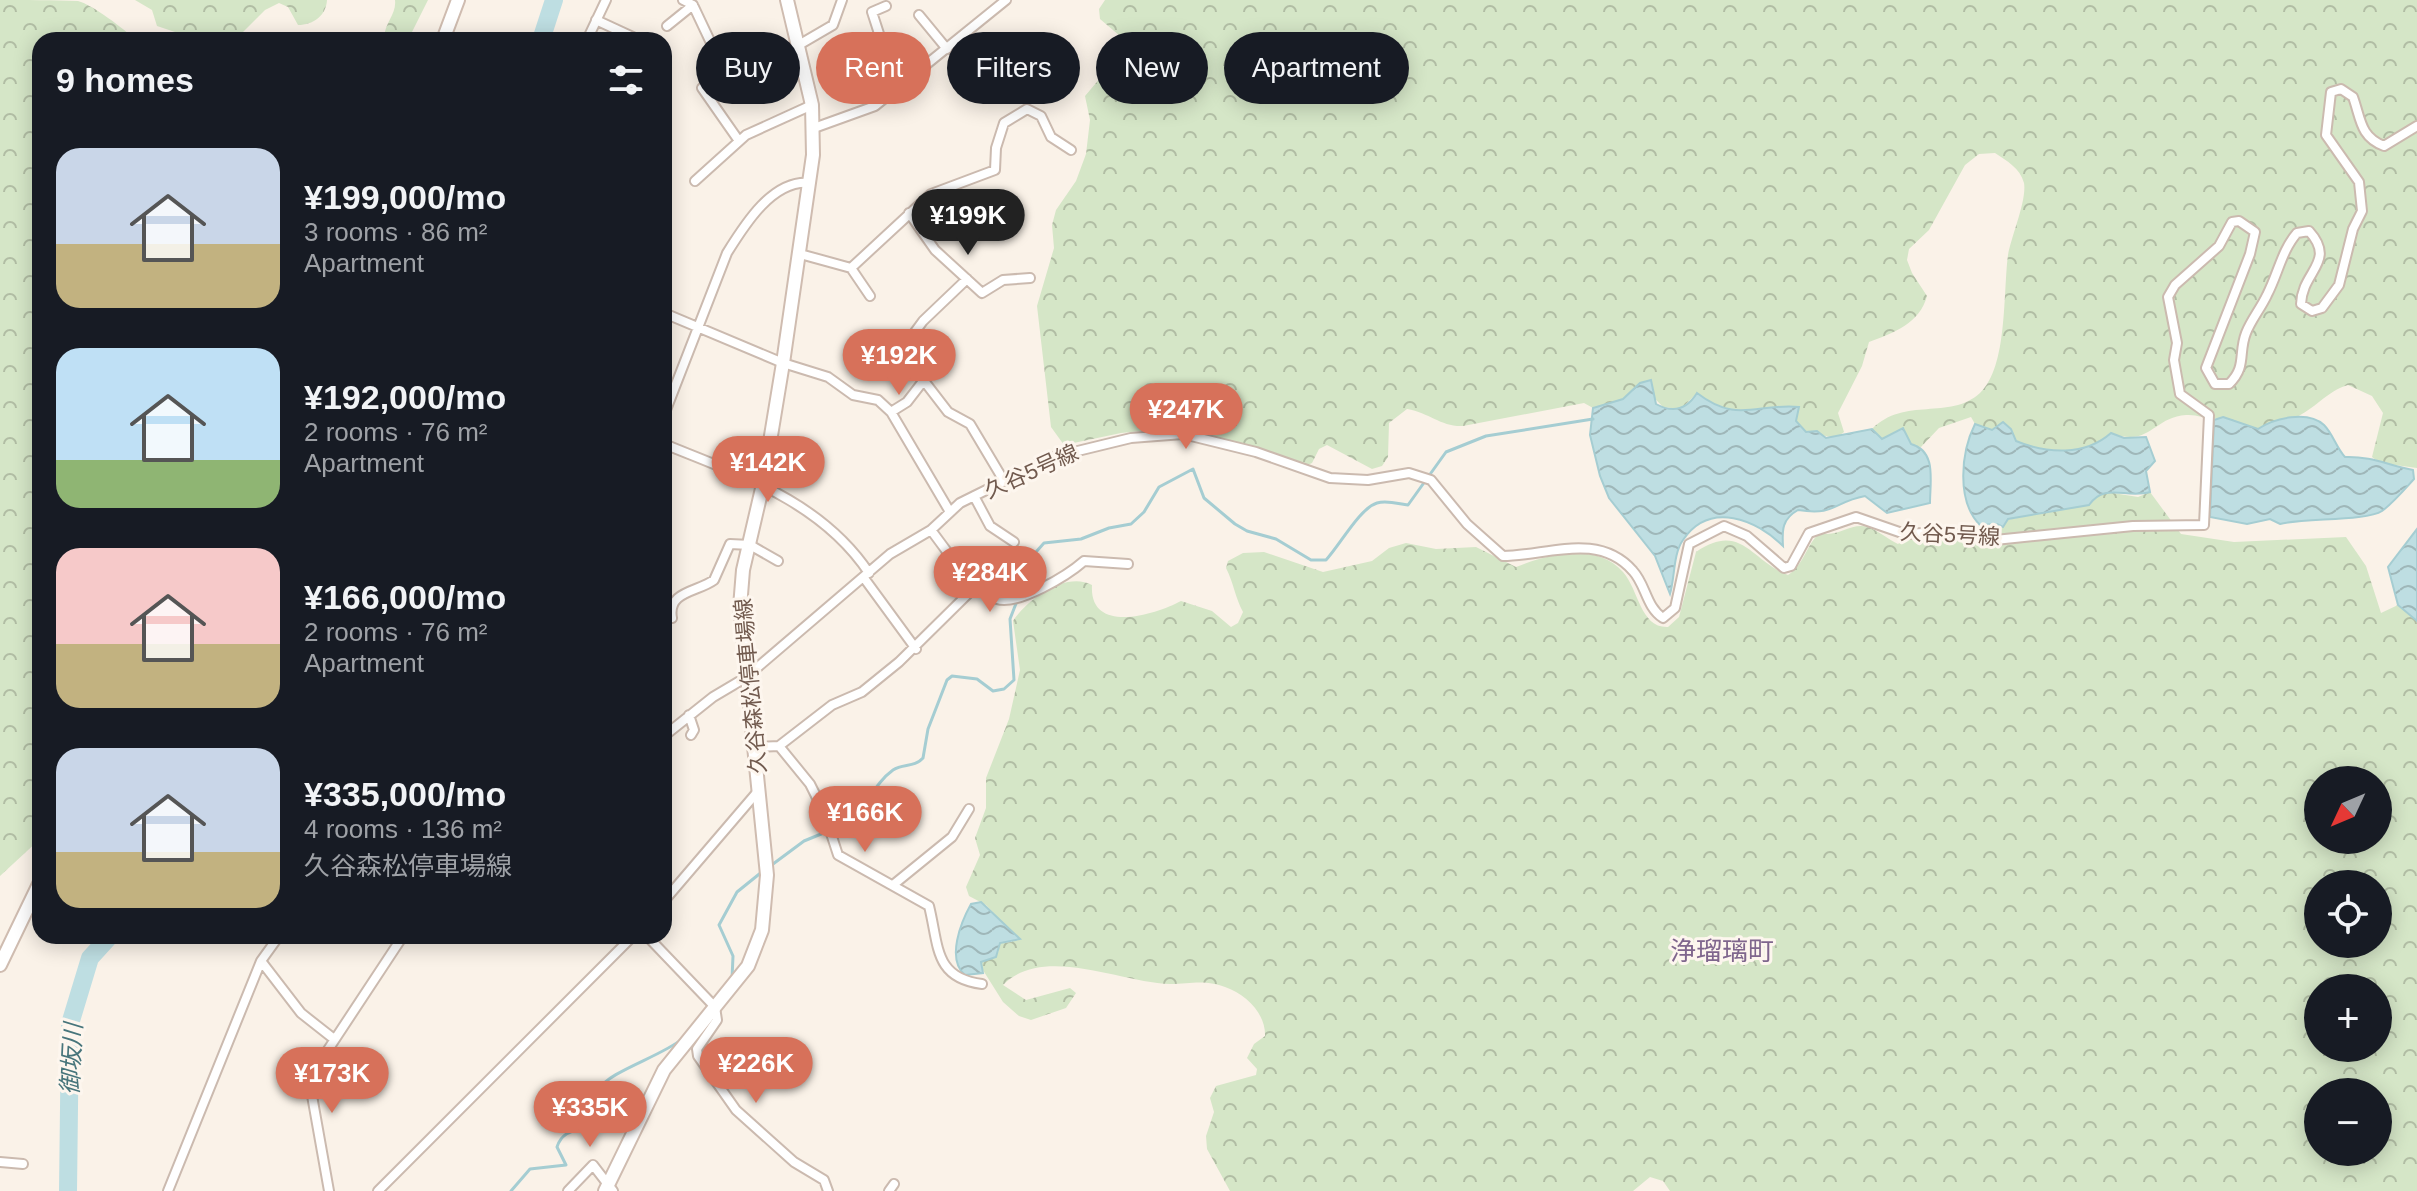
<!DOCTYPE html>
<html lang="en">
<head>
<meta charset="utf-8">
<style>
	:root { --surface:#171b24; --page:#242831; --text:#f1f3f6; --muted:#9ea1a6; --accent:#d7715a }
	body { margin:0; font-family:Helvetica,"Noto Sans JP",sans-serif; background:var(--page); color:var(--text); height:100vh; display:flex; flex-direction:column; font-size:30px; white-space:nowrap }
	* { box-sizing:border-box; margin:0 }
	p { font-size:26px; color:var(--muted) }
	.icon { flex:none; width:44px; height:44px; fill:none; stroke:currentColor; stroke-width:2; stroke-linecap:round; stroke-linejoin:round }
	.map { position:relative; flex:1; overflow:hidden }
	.panel { position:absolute; left:32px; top:32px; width:640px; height:912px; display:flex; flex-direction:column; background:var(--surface); border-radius:24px; box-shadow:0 4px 20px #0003 }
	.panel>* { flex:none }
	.top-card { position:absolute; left:696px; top:32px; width:760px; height:72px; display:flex; gap:16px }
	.needle { width:52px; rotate:226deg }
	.controls { position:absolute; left:2304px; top:766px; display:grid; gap:16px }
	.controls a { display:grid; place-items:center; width:88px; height:88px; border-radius:50%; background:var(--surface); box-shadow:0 4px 20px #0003; font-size:40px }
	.price { position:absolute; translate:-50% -68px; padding:0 18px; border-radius:28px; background:var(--accent); color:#fff; font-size:26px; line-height:52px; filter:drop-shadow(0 2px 4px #0008) }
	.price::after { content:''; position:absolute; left:50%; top:48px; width:24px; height:18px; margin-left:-12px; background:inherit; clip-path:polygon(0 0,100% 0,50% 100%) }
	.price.current { background:#222; color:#fff }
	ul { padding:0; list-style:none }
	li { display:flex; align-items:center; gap:24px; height:200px; padding:0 24px }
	li span { display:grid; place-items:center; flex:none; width:224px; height:160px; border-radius:24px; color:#555 }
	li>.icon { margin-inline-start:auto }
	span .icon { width:96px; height:96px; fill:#fffc; stroke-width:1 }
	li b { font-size:34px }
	h2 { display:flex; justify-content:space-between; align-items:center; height:96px; padding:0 24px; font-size:34px }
	.tag { padding:0 28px; border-radius:36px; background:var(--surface); box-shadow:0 4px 20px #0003; font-size:28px; line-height:72px }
	.tag.current { background:var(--accent); color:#fff }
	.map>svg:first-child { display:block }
	.forest { fill:url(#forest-crowns); fill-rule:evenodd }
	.water { fill:url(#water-waves); stroke:#a5cdd2; stroke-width:2 }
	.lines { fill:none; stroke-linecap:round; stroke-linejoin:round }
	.stream { stroke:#a5cdd2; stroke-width:3 }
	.river { stroke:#bedee2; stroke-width:18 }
	.street-casing { stroke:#cbbaaf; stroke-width:12 }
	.secondary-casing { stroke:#cfbcb0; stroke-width:16 }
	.street { stroke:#fff; stroke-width:8 }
	.secondary { stroke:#fff; stroke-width:12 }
	.labels { text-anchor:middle; stroke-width:6; stroke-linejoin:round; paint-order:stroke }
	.street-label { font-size:22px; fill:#715a4e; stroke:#fdf6ee }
	.water-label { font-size:24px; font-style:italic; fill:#47757b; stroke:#fdf6ee }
	.quarter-label { font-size:26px; fill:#7f668d; stroke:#fdf6ee }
</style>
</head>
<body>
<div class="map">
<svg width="2417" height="1191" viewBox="0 0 2417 1191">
	<defs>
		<pattern id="forest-crowns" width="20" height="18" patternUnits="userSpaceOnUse" patternTransform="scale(2)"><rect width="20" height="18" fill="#d5e6c7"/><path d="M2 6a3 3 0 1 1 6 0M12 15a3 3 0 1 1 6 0" fill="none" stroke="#b1bda4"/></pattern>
		<pattern id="water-waves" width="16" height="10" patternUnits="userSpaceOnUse" patternTransform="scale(2)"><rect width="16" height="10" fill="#bedee2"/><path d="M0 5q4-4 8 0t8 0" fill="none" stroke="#9fb7b9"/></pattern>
	</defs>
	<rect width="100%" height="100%" fill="#faf2e8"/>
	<path class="forest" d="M0,0C23,0 56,0 78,1C93,5 124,29 136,40H40V839L0,876Z
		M135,0H327C326,16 313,25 298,25L288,7L279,3L265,10L235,40H185L181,34L157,26L152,10Z
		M395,0H428L408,40H385C382,25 397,15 395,0Z
		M1105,0H2417V468L2380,463L2372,457L2383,413L2372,396L2348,385C2327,391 2314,410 2294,418C2282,423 2269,421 2258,430L2223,417C2210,422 2200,414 2186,415C2153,417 2150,448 2111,433C2084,456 2047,454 2016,441L2011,429L1992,430L1975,424L1971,417L1939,428L1921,447L1882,439L1872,429C1905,396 1949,421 1980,393C2008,367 2003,292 2008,255C2011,237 2027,200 2024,183C2020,168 2007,161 1995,153L1979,154L1965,165L1929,230L1909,249L1907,260L1912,273L1927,296C1920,323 1894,333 1869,342L1862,366L1838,413L1844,432L1836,438L1806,432L1796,421L1799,408C1754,402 1741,427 1697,393L1681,409L1663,407L1640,383L1623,399L1593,408L1584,403L1463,426C1441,427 1430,413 1407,409L1389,423L1388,457L1382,466L1372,469L1327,445L1319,449L1312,463L1303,467L1181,427L1121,433L1064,445L1051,427L1037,306L1054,248L1052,225L1056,210L1076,181L1086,154L1090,120L1085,96L1107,70L1117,52L1120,36L1100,19L1099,9Z
		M2107,492L2138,497L2150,492L2181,534L2234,542L2346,537L2366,566L2381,613L2398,605L2417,621V1191H1670L1663,1181L1650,1177L1633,1191H1230L1207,1149L1206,1136L1214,1112L1210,1098L1216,1086L1256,1075L1257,1069L1247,1058L1254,1044L1265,1036C1266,1014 1246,994 1225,987C1203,979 1191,984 1170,984C1121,983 1043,944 1003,985L1026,1000L1070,988L1076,993L1066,1008L1031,1020L1019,1016L1003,1002L981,967V962L998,953L1000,943L1012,942L1013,934L986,905L969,896L966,887L980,855L975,838L986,808V778L1009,719L1020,670L1013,621C1027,600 1065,571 1092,585C1089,635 1155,615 1181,601L1212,611L1231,627L1238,623L1243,612C1235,597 1234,584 1226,568L1228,561L1243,553L1264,552L1323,572L1372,561L1389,548L1406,543L1436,549L1476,547L1516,567C1548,554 1597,542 1623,572C1639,590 1640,628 1668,627L1679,617L1696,552C1741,521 1751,561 1788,575C1806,563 1807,541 1821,533C1837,538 1851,522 1868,527C1877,530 1888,539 1898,544L1919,528L1973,530L1980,525L2053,511ZM2318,780H2378V840H2318ZM2318,884H2378V944H2318ZM2318,988H2378V1048H2318ZM2318,1092H2378V1152H2318Z"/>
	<path class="water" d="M1651,380L1656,404C1674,414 1687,409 1697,393C1737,424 1756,403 1799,407L1796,421L1806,432L1817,431L1826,438L1872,429L1882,439L1903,428L1911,444C1937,451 1930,481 1930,503L1887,513L1865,496C1833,502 1836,516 1798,510C1782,519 1782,530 1783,546C1757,520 1710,500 1683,540C1673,554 1675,577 1670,594L1655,556L1609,498L1600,476L1590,435L1593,408L1623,399L1640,383Z
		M2223,417L2258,429C2274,418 2308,410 2324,425C2333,434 2336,447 2345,457C2370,456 2388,465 2413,470L2414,479C2404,490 2393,503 2382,511C2367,521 2304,518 2280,524L2270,519L2247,524L2210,517L2214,420Z
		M2003,422L2011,429L2016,441C2047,454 2085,456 2111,433L2124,438L2146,437L2155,461L2146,471L2150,492C2126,499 2105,482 2089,505L2008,519L2003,527L1997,524L1980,525C1956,501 1961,452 1975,424L1992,430Z
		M2417,529V621L2398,605L2388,567Z
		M981,902L1020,939L1000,943L996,957L981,962L983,973L965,975C946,959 961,922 971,904Z"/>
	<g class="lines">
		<path class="stream" d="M834,829C866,819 868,788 893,770C903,763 914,768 923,758L928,729L947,680L952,676L977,679L993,691L1004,689L1014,680L1010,619L1036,552L1044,543L1081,539L1109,528L1131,524L1144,512L1159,487L1193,469L1204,498L1235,524L1247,531L1276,539L1311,560H1326C1340,545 1360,508 1377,503C1387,500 1399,504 1408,505L1446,452L1486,436L1593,419
			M769,867L804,841L826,832
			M732,979L733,956L719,925L737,892L763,871
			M511,1191L530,1169L566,1165L557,1147C564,1125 585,1133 601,1119C603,1109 597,1099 601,1088C606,1073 664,1055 682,1039"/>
		<path class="river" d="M541,40L554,0
			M68,1191L70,1024L90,958L110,936"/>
		<g class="street-casing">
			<path id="street" d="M683,0L693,5L728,79L802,66
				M886,6L872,12L884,49L901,46L921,71
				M919,15L947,49
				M596,20L637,39
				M667,26L693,5
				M587,40L606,0
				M797,46L833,25L842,0
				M702,88L739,141
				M814,128L875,106L1006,0
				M695,181L746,135L812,105
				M909,213L935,250L982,293L1003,280L1030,278
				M800,254L851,268L931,194L995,170L996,148L1004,123L1027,109L1041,116L1051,137L1071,150
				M851,268L870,296
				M967,279L923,321L901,351L948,412L970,424L1004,481
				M664,313L783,363L828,377L853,395L878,400L891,412L950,512
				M891,412L907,402L924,380
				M664,415L727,253C745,224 773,179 810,183
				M664,444C740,475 821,501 869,573
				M974,496L990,526L1014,542
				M864,578L916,649
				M974,588C982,590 989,597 997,599C1018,606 1068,575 1084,561L1128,564
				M672,618C667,591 698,592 714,580L730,544L750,545L778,561
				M689,715L694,730L691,735
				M664,736L713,697L745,678L890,554L931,530L960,503L1053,457L1131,438L1183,434L1256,452L1330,478L1368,480L1409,473L1431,480L1467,524L1503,556C1546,556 1598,531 1633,571C1646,585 1646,607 1663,618L1675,608L1689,544L1724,526L1747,536L1784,568L1791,566L1809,533L1856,517L1905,534L1941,532L1995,540L2133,526L2204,525L2209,415L2180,394L2174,360L2177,343L2168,297L2175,285L2219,246L2232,222L2239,221L2255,232L2250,254L2206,368L2215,384H2229C2247,367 2238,353 2246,333C2251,320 2261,308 2267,295C2278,274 2282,250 2297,233L2309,231C2337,262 2302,271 2301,304L2312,311L2322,308L2339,285L2353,229L2362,211L2359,182L2326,135L2331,92L2341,89L2353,97C2361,119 2360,137 2384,146L2417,126
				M779,746L832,705L862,692L899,662L974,588L931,530
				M755,747L779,746L810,784L824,812L838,855L929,906C939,946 934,978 982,984
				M893,885L952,837L969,809
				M664,901L759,790
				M279,936L261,961L301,1013L334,1039
				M647,936L715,1007L717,1020L697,1049L698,1056L736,1110L794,1162L824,1180L828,1191
				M0,1162L23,1164
				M168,1191L261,961
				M329,1191L311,1090L314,1071L403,936
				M378,1191L633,936
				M568,1191L593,1165L613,1191
				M889,1191L894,1184"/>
		</g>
		<g class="secondary-casing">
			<path id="secondary" d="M443,40L458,0
				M0,965L40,882
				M605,1191L664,1070L748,966L762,930L767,875L740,607L743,570L763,484L783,363L813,155L812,105L787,0"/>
		</g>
		<use href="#street" class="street"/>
		<use href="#secondary" class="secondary"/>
	</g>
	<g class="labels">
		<g class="street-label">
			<text transform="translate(1031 471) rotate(-24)" y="8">久谷5号線</text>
			<text transform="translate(1950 534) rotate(3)" y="8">久谷5号線</text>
			<text transform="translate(750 686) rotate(-95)" y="8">久谷森松停車場線</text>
		</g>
		<g class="water-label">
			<text transform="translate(72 1059) rotate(-87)" y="8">御坂川</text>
		</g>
		<g class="quarter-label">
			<text x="1722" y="960">浄瑠璃町</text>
		</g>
	</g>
</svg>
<div class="controls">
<a><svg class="needle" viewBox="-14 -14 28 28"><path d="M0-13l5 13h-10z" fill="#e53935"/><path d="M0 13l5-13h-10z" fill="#9ea1a6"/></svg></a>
<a><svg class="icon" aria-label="locate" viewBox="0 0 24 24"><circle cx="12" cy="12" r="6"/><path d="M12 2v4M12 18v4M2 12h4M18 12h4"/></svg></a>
<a>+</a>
<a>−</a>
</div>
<b class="price current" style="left:968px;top:257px">¥199K</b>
<b class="price" style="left:899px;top:397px">¥192K</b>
<b class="price" style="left:1186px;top:451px">¥247K</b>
<b class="price" style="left:768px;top:504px">¥142K</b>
<b class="price" style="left:990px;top:614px">¥284K</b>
<b class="price" style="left:865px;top:854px">¥166K</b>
<b class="price" style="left:756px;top:1105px">¥226K</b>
<b class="price" style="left:332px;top:1115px">¥173K</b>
<b class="price" style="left:590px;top:1149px">¥335K</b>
<div class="top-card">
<a class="tag">Buy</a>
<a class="tag current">Rent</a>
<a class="tag">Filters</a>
<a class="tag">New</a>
<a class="tag">Apartment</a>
</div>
<section class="panel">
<h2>9 homes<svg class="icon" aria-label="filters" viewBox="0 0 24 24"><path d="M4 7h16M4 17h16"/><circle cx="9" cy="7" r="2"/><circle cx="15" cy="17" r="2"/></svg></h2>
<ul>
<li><span style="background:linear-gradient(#c9d6e8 60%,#c2b280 0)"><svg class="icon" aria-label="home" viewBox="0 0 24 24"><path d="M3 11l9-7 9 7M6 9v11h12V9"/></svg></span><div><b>¥199,000/mo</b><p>3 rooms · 86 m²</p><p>Apartment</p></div></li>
<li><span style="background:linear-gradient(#bfe0f5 70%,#8fb573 0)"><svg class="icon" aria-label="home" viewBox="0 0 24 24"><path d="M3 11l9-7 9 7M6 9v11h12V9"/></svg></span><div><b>¥192,000/mo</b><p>2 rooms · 76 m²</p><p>Apartment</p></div></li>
<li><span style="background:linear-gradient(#f6c9c9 60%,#c2b280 0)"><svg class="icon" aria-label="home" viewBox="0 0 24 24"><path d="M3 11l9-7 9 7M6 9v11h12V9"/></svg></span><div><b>¥166,000/mo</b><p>2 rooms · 76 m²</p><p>Apartment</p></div></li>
<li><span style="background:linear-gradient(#c9d6e8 65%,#c2b280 0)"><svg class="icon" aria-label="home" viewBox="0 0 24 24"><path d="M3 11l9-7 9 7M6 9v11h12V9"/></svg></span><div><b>¥335,000/mo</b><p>4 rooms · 136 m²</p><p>久谷森松停車場線</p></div></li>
</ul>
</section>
</div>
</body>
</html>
